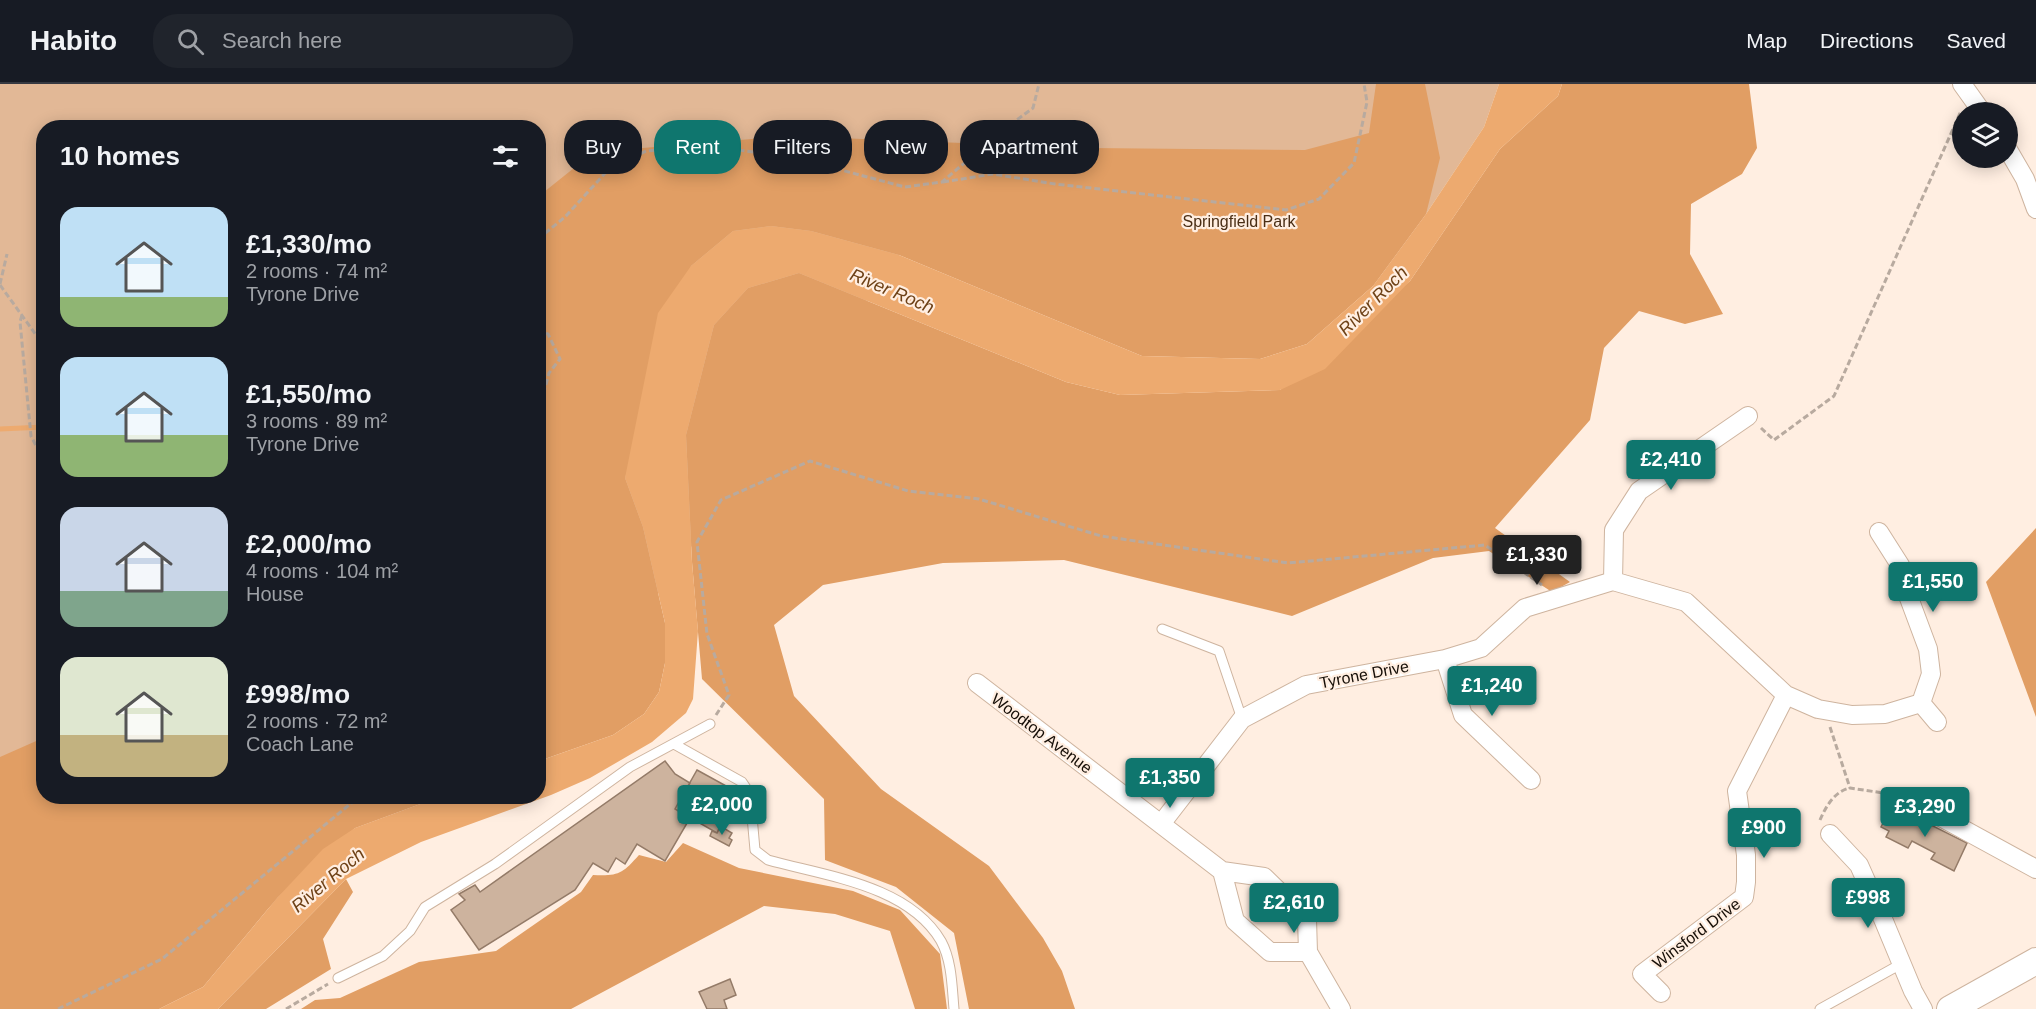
<!DOCTYPE html>
<html lang="en">
<head>
<meta charset="utf-8">
<style>
	:root { --surface:#171b24; --page:#20242c; --text:#f1f3f6; --muted:#9ea1a6; --line:#363941; --accent:#0f766e }
	body { margin:0; font-family:Arial,sans-serif; background:var(--page); color:var(--text); height:100vh; display:flex; flex-direction:column; font-size:22px; white-space:nowrap }
	* { box-sizing:border-box; margin:0 }
	p { font-size:20px; color:var(--muted) }
	.icon { flex:none; width:33px; height:33px; fill:none; stroke:currentColor; stroke-width:2; stroke-linecap:round; stroke-linejoin:round }
	.map { position:relative; flex:1; overflow:hidden }
	.drawer { position:absolute; left:36px; top:36px; width:510px; height:684px; display:flex; flex-direction:column; background:var(--surface); border-radius:24px; box-shadow:0 3px 15px #0003 }
	.drawer>* { flex:none }
	.top-card { position:absolute; left:564px; top:36px; width:570px; height:54px; display:flex; gap:12px }
	.controls { position:absolute; left:1952px; top:18px; display:grid; gap:12px }
	.controls a { display:grid; place-items:center; width:66px; height:66px; border-radius:50%; background:var(--surface); box-shadow:0 3px 15px #0003; font-size:30px }
	.price { position:absolute; translate:-50% -51px; padding:0 14px; border-radius:6px; background:var(--accent); color:#fff; font-size:20px; line-height:39px; filter:drop-shadow(0 2px 3px #0008) }
	.price::after { content:''; position:absolute; left:50%; top:36px; width:18px; height:14px; margin-left:-9px; background:inherit; clip-path:polygon(0 0,100% 0,50% 100%) }
	.price.selected { background:#222; color:#fff }
	ul { padding:0; list-style:none }
	li { display:flex; align-items:center; gap:18px; height:150px; padding:0 24px }
	li span { display:grid; place-items:center; flex:none; width:168px; height:120px; border-radius:18px; color:#555 }
	li>.icon { margin-inline-start:auto }
	span .icon { width:72px; height:72px; fill:#fffc; stroke-width:1 }
	li b { font-size:26px }
	h2 { display:flex; justify-content:space-between; align-items:center; height:72px; padding:0 24px; font-size:26px }
	.pill { padding:0 21px; border-radius:24px; background:var(--surface); box-shadow:0 3px 15px #0003; font-size:21px; line-height:54px }
	.pill.selected { background:var(--accent); color:#fff }
	header { display:flex; align-items:center; gap:36px; box-sizing:border-box; height:84px; padding:0 30px; background:var(--surface); border-bottom:2px solid var(--line) }
	header strong { font-size:28px }
	nav { display:flex; gap:33px; margin-inline-start:auto; font-size:21px }
	.search { width:420px; height:54px; background:var(--page); display:flex; align-items:center; gap:15px; box-sizing:border-box; padding:0 21px; border-radius:24px; color:var(--muted); font-size:22px }
	.map>svg:first-child { display:block }
	.green { fill:#e2b896 }
	.forest { fill:#e19e64 }
	.water { fill:#edaa6f }
	.lines { fill:none; stroke-linecap:round; stroke-linejoin:round }
	.stream { stroke:#edaa6f; stroke-width:5 }
	.building { fill:#cdb39e; stroke:#947b68; stroke-width:1.5 }
	.lane-casing { stroke:#ceb49f; stroke-width:11 }
	.street-casing { stroke:#ceb49f; stroke-width:20 }
	.secondary-casing { stroke:#ceb49f; stroke-width:28 }
	.path { stroke:#b8aa9f; stroke-width:3; stroke-dasharray:6 3; stroke-linecap:butt }
	.lane { stroke:#fff; stroke-width:9 }
	.street { stroke:#fff; stroke-width:18 }
	.secondary { stroke:#fff; stroke-width:26 }
	.labels { text-anchor:middle; stroke-width:4.5; stroke-linejoin:round; paint-order:stroke }
	.park-label { font-size:16px; fill:#4a2e15; stroke:#ffeee1 }
	.street-label { font-size:16px; fill:#160e07; stroke:#ffeee1 }
	.water-label { font-size:18px; font-style:italic; fill:#6e4116; stroke:#ffeee1 }
</style>
</head>
<body>
<header>
<strong>Habito</strong>
<div class="search"><svg class="icon" aria-label="search" viewBox="0 0 24 24"><circle cx="10" cy="10" r="6"/><path d="M15 15l6 6"/></svg>Search here</div>
<nav><a>Map</a><a>Directions</a><a>Saved</a></nav>
</header>
<div class="map">
<svg width="2036" height="925" viewBox="0 0 2036 925">
	<rect width="100%" height="100%" fill="#ffeee1"/>
	<path class="green" d="M0,0H1499L1484,43L1426,130L1373,202L899,171L539,677L538,44H44V712L439,713L355,744L159,925H0Z"/>
	<path class="forest" d="M1376,0H1425L1440,74L1426,130L1373,202L1307,260L1260,275L1142,272L899,171L811,147L771,142L733,147L691,182L625,394L643,443L665,539V579L659,608L644,630L613,651L539,677V112L594,68L788,52L1090,64L1305,66L1369,49Z
		M1562,0H1749L1757,64L1742,90L1691,120L1690,170L1723,230L1685,240L1639,227L1604,264L1590,336L1495,444L1570,498L1552,508L1489,467L1433,474L1292,532L1064,476L943,479L823,501L774,541L794,612L881,705L989,782L1043,854L1062,887L1075,925H969L954,849L896,803L825,776L824,715L702,595L692,478L686,351L714,241L748,204L799,189L1066,298L1120,311L1280,306L1410,197L1500,65L1558,12Z
		M2036,444V633L1986,498Z
		M43,654L44,712L439,713L355,744L278,813L203,903L159,925H0V673Z
		M683,759L739,784L853,807L900,826L940,870L947,925H915L890,847L835,830L764,822L571,925H301L315,916L340,914L419,878L496,867L581,808L593,791C619,792 622,790 639,771L666,778Z
		M346,795L353,808L323,855L331,885L266,925H218Z"/>
	<path class="water" d="M1499,0H1562L1558,12L1500,65L1410,197L1325,285L1280,306L1120,311L1066,298L799,189L748,204L714,241L686,351L692,478L698,547L693,615L686,629L652,658L590,694L551,711L421,758L346,795L218,925H159L203,903L278,813L323,765L355,744L439,713L538,712L539,677L613,651L644,630L659,608L665,579V539L643,443L625,394L658,229L691,182L733,147L771,142L811,147L899,171L1142,272L1260,275L1307,260L1373,202L1426,130L1484,43Z"/>
	<g class="lines">
		<path class="stream" d="M0,345L44,343"/>
	</g>
	<path class="building" d="M665,677L675,690L690,699L675,725L690,734L665,777L637,760L625,780L616,774L608,788L593,779L575,806L479,866L451,826L465,816L459,810L475,801L480,808Z
		M697,686L739,709L717,749L675,725Z
		M1899,725L1967,759L1954,787L1931,775L1935,769L1912,757L1908,764L1886,753L1889,747L1881,743L1887,731L1894,734Z
		M720,742L732,749L729,754L732,756L729,762L710,752L712,747L717,749Z
		M730,895L736,911L724,916L727,925H707L699,908Z"/>
	<g class="lines">
		<g class="lane-casing">
			<path id="lane" d="M1162,545L1219,567L1242,635
				M674,660L742,698L750,710L755,766L768,776C825,792 908,801 941,857C952,877 952,903 954,925
				M338,894L383,872L410,847L425,823L495,780L630,683L710,640
				M1820,925L1901,880"/>
		</g>
		<g class="street-casing">
			<path id="street" d="M1962,0L1982,28
				M2007,64L2025,95L2036,125
				M1879,448L1900,481L1909,514L1928,565L1931,590L1921,619
				M1613,497L1614,446L1639,407L1748,332
				M1445,575L1463,631L1531,696
				M977,599L1222,787L1264,793L1307,835L1308,868
				M1906,714L2036,785
				M1161,740L1242,635L1306,601L1445,575L1481,564L1525,524L1613,497L1686,518L1786,611L1818,625L1852,631L1885,630L1921,619L1937,638
				M1830,750L1859,781L1883,835L1913,907L1923,925
				M1222,787L1235,837L1270,868H1308L1341,925
				M1661,909L1642,890L1744,813L1746,798V771L1737,707L1786,611"/>
		</g>
		<g class="secondary-casing">
			<path id="secondary" d="M1950,925L2036,877"/>
		</g>
		<path class="path" d="M943,98L993,90L1055,100L1286,126L1319,115L1354,79L1367,18L1364,0
			M538,155L565,133L609,85L646,67L709,62L796,74L905,103L942,98L1003,46L1033,24L1039,0
			M0,200L7,170
			M0,201L44,262
			M22,231L20,238L31,352L44,377
			M538,245L548,250L560,275L549,289L538,331
			M1761,344L1774,356L1834,312L1961,27
			M716,631L729,611L707,550L697,458L721,416L810,377L908,407L979,415L1101,452L1288,479L1485,461L1542,501
			M1830,643L1850,704L1890,710
			M1820,736C1826,722 1835,707 1850,704
			M58,925L162,875L360,712
			M286,925L328,900"/>
		<use href="#lane" class="lane"/>
		<use href="#street" class="street"/>
		<use href="#secondary" class="secondary"/>
	</g>
	<g class="labels">
		<g class="park-label">
			<text x="1239" y="143">Springfield Park</text>
		</g>
		<g class="street-label">
			<text transform="translate(1364 590) rotate(-11)" y="6">Tyrone Drive</text>
			<text transform="translate(1042 649) rotate(37)" y="6">Woodtop Avenue</text>
			<text transform="translate(1696 849) rotate(-37)" y="6">Winsford Drive</text>
		</g>
		<g class="water-label">
			<text transform="translate(892 207) rotate(23)" y="6">River Roch</text>
			<text transform="translate(1373 217) rotate(-45)" y="6">River Roch</text>
			<text transform="translate(328 796) rotate(-40)" y="6">River Roch</text>
		</g>
	</g>
</svg>
<div class="controls">
<a><svg class="icon" aria-label="layers" viewBox="0 0 24 24"><path d="M12 4l9 5-9 5-9-5zM3 14l9 5 9-5"/></svg></a>
</div>
<b class="price" style="left:1671px;top:407px">£2,410</b>
<b class="price selected" style="left:1537px;top:502px">£1,330</b>
<b class="price" style="left:1933px;top:529px">£1,550</b>
<b class="price" style="left:1492px;top:633px">£1,240</b>
<b class="price" style="left:1170px;top:725px">£1,350</b>
<b class="price" style="left:722px;top:752px">£2,000</b>
<b class="price" style="left:1925px;top:754px">£3,290</b>
<b class="price" style="left:1764px;top:775px">£900</b>
<b class="price" style="left:1868px;top:845px">£998</b>
<b class="price" style="left:1294px;top:850px">£2,610</b>
<div class="top-card">
<a class="pill">Buy</a>
<a class="pill selected">Rent</a>
<a class="pill">Filters</a>
<a class="pill">New</a>
<a class="pill">Apartment</a>
</div>
<section class="drawer">
<h2>10 homes<svg class="icon" aria-label="filters" viewBox="0 0 24 24"><path d="M4 7h16M4 17h16"/><circle cx="9" cy="7" r="2"/><circle cx="15" cy="17" r="2"/></svg></h2>
<ul>
<li><span style="background:linear-gradient(#bfe0f5 75%,#8fb573 0)"><svg class="icon" aria-label="home" viewBox="0 0 24 24"><path d="M3 11l9-7 9 7M6 9v11h12V9"/></svg></span><div><b>£1,330/mo</b><p>2 rooms · 74 m²</p><p>Tyrone Drive</p></div></li>
<li><span style="background:linear-gradient(#bfe0f5 65%,#8fb573 0)"><svg class="icon" aria-label="home" viewBox="0 0 24 24"><path d="M3 11l9-7 9 7M6 9v11h12V9"/></svg></span><div><b>£1,550/mo</b><p>3 rooms · 89 m²</p><p>Tyrone Drive</p></div></li>
<li><span style="background:linear-gradient(#c9d6e8 70%,#7fa58c 0)"><svg class="icon" aria-label="home" viewBox="0 0 24 24"><path d="M3 11l9-7 9 7M6 9v11h12V9"/></svg></span><div><b>£2,000/mo</b><p>4 rooms · 104 m²</p><p>House</p></div></li>
<li><span style="background:linear-gradient(#dfe7d0 65%,#c2b280 0)"><svg class="icon" aria-label="home" viewBox="0 0 24 24"><path d="M3 11l9-7 9 7M6 9v11h12V9"/></svg></span><div><b>£998/mo</b><p>2 rooms · 72 m²</p><p>Coach Lane</p></div></li>
</ul>
</section>
</div>
</body>
</html>
